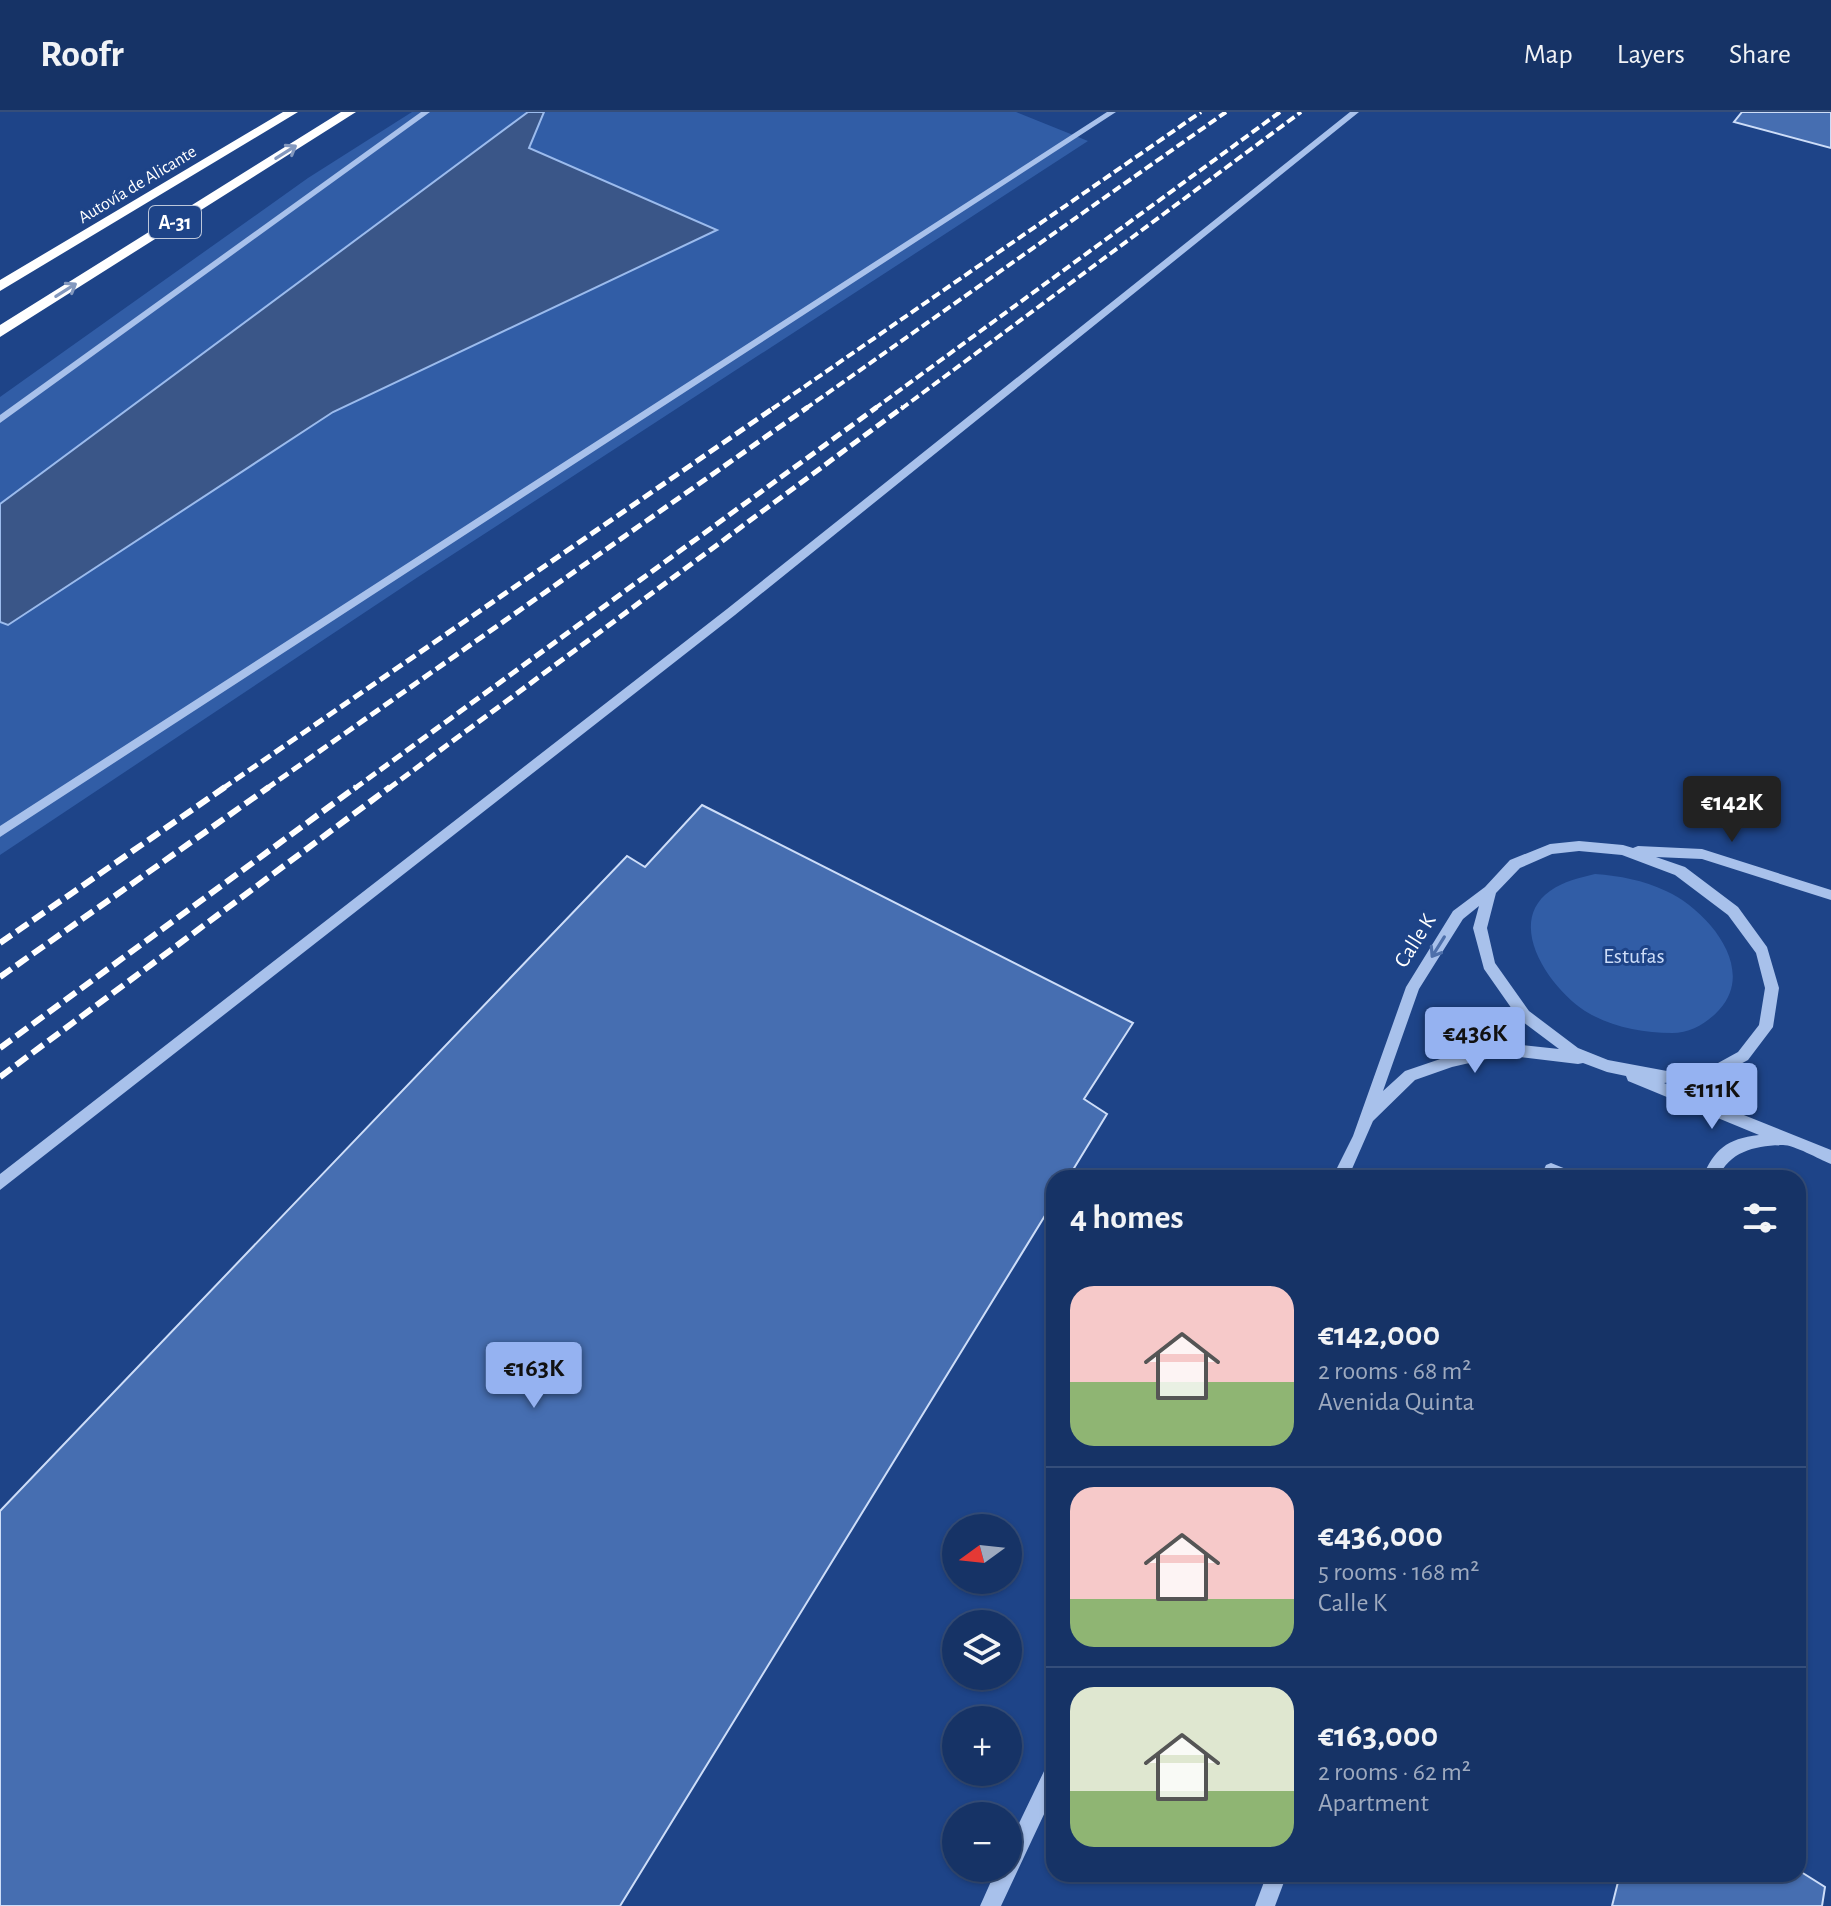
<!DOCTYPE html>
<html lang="en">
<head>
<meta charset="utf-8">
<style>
	:root { --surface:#163366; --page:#1f3b6c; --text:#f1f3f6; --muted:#9eaabf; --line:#354e7a; --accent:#95b2f1 }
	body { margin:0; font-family:"Alegreya Sans",sans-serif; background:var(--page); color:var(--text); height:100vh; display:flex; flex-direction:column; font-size:30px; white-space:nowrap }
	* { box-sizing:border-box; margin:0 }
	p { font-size:26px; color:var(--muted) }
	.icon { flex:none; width:44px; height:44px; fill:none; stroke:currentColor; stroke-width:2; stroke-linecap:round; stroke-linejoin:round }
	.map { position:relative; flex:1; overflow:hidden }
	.details { position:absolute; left:1046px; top:1058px; width:760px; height:712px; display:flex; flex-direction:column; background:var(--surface); border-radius:24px; box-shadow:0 2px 6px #0004,0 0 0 2px var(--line) }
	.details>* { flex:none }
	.needle { width:52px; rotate:255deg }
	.controls { position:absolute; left:942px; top:1402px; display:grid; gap:16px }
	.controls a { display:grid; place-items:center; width:80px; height:80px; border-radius:50%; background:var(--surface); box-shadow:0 2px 6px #0004,0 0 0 2px var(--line); font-size:40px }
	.price { position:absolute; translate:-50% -68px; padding:0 18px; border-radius:8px; background:var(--accent); color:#111; font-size:26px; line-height:52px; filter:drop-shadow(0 2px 4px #0008) }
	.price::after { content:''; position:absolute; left:50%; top:48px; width:24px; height:18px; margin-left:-12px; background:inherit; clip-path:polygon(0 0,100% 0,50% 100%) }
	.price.active { background:#222; color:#fff }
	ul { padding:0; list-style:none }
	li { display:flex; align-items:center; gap:24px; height:200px; padding:0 24px }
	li+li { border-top:2px solid var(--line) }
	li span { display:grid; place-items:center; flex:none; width:224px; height:160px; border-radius:24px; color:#555 }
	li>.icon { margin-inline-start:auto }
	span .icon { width:96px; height:96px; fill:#fffc; stroke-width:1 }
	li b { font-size:34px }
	h2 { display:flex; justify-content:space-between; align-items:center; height:96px; padding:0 24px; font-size:34px }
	header { display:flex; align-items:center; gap:48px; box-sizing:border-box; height:112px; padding:0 40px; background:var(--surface); border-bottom:2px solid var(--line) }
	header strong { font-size:38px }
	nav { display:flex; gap:44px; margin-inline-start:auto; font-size:28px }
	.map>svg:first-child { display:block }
	.green { fill:#315da6 }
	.water { fill:#3a5688; stroke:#9bbbed; stroke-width:2 }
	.building { fill:#466eb1; stroke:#cdddf8; stroke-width:2 }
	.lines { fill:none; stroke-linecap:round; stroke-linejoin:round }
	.minor { fill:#a8c1eb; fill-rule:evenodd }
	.highway { fill:#fff; fill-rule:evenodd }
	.rail-far2 { stroke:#fff; stroke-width:4; stroke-dasharray:9 4; stroke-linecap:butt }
	.rail-far1 { stroke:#fff; stroke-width:5; stroke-dasharray:11 5; stroke-linecap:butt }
	.rail { stroke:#fff; stroke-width:6; stroke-dasharray:14 6; stroke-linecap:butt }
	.oneway { stroke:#8398be }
	.oneway2 { stroke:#4e70ab }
	.labels { text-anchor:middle; stroke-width:6; stroke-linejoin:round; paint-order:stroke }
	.far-street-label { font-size:18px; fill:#fff; stroke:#1e4488 }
	.shield { fill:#1e4488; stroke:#bcc7db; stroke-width:2 }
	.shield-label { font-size:20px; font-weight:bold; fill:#fff }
	.street-label { font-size:22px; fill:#fff; stroke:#1e4488 }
	.park-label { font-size:22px; fill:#cdddf8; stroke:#1e4488 }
</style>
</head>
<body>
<header>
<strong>Roofr</strong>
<nav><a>Map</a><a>Layers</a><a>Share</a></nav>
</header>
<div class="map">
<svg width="1831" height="1794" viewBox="0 0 1831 1794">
	<rect width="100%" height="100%" fill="#1e4488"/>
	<path class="green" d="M412,0H1016L1088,29L418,465L0,743V285L308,66Z
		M1595,762C1620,764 1643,768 1666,779C1706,797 1758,856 1719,898C1707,911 1691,921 1672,921C1642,921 1611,915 1585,899C1551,877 1504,812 1550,779C1564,769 1579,766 1595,762Z"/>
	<path class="water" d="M528,0H544L529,36L717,118L333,300L8,513L0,510V392Z"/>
	<path class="building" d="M1742,0H1831V36L1734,10Z
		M702,693L1133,911L1084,987L1107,1002L1068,1066H1054V1089L620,1794H0V1399L627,744L645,755Z
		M1798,1758L1825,1775L1822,1794H1612L1620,1762H1798Z"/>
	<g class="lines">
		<path class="minor" d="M421,0H430L0,311V303Z
			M1107,0H1116L0,725V714Z
			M1350,0H1359L735,503L0,1078V1062L727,497Z
			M1579,729L1623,733L1633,736L1638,734L1702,737L1831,778V788L1702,747L1656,745L1685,755L1738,795L1767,835L1779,876L1773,915L1748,948L1720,963L1664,971L1831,1038V1052C1819,1047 1794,1033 1783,1033C1755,1034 1730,1039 1718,1066H1702C1715,1037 1726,1027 1759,1023L1628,969L1626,964L1607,960L1583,951L1578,952L1504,943L1452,955L1415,968L1373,1009L1348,1066H1332L1353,1024L1406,875L1453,799L1485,775L1510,748L1550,732ZM1579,739L1622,743L1675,763L1728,803L1756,841L1765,876L1759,913L1738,940L1718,951L1667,959L1608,948L1578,936L1529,899L1495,851L1487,816L1496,781L1520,756L1552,742ZM1479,794L1473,816L1484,857L1519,907L1559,937L1504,931L1452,943L1405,959L1383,979L1419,877L1463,807Z
			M1551,1051L1576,1061L1579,1066H1540L1546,1053Z
			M1054,1650V1681L1001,1794H980L997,1756H1008V1734L1047,1653Z
			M1267,1762H1287L1275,1794H1255Z"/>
		<path class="highway" d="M283,0H298L0,179V168Z
			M341,0H356L0,225V213Z"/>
		<path class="rail-far2" d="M772,297L1201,0
			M805,297L1226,0
			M874,297L1280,0
			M901,297L1301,0"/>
		<path class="rail-far1" d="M222,677L775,295
			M266,677L808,295
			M354,677L877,295
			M388,677L903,295"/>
		<path class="rail" d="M0,831L225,675
			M0,865L269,675
			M0,936L356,675
			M0,965L390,675"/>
	</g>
	<defs><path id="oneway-shaft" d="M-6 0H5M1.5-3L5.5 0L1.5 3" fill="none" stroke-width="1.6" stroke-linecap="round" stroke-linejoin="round" transform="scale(2)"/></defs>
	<g class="oneway">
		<use href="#oneway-shaft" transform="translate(286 40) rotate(-32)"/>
		<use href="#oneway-shaft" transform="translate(66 178) rotate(-32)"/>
	</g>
	<use class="oneway2" href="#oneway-shaft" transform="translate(1438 835) rotate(122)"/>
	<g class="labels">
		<g class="far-street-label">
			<text transform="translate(137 72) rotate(-31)" y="6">Autovía de Alicante</text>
		</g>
		<rect class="shield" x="149" y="94" width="52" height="32" rx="6"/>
		<g class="shield-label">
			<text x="175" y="117">A-31</text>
		</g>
		<g class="street-label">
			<text transform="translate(1414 828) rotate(-58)" y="8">Calle K</text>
		</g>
		<g class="park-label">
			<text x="1634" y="851">Estufas</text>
		</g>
	</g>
</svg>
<div class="controls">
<a><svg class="needle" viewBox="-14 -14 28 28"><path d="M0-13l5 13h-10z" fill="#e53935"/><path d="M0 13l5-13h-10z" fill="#9eaabf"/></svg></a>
<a><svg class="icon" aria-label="layers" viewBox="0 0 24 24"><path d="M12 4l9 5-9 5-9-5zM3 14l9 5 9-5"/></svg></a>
<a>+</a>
<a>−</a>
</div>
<b class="price active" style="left:1732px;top:732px">€142K</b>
<b class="price" style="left:1475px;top:963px">€436K</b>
<b class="price" style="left:1712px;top:1019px">€111K</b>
<b class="price" style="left:534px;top:1298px">€163K</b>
<section class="details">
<h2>4 homes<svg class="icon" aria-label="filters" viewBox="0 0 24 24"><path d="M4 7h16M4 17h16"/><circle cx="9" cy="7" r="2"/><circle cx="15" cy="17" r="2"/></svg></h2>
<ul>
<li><span style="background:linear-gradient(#f6c9c9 60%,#8fb573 0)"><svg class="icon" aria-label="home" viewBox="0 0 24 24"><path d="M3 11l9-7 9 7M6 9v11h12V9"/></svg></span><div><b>€142,000</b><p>2 rooms · 68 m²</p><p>Avenida Quinta</p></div></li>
<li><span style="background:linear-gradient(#f6c9c9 70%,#8fb573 0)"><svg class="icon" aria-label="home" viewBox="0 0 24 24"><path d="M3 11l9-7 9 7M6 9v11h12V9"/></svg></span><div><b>€436,000</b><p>5 rooms · 168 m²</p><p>Calle K</p></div></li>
<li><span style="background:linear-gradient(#dfe7d0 65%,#8fb573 0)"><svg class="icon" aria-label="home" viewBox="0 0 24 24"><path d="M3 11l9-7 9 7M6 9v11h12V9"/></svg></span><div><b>€163,000</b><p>2 rooms · 62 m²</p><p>Apartment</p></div></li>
</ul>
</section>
</div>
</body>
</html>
